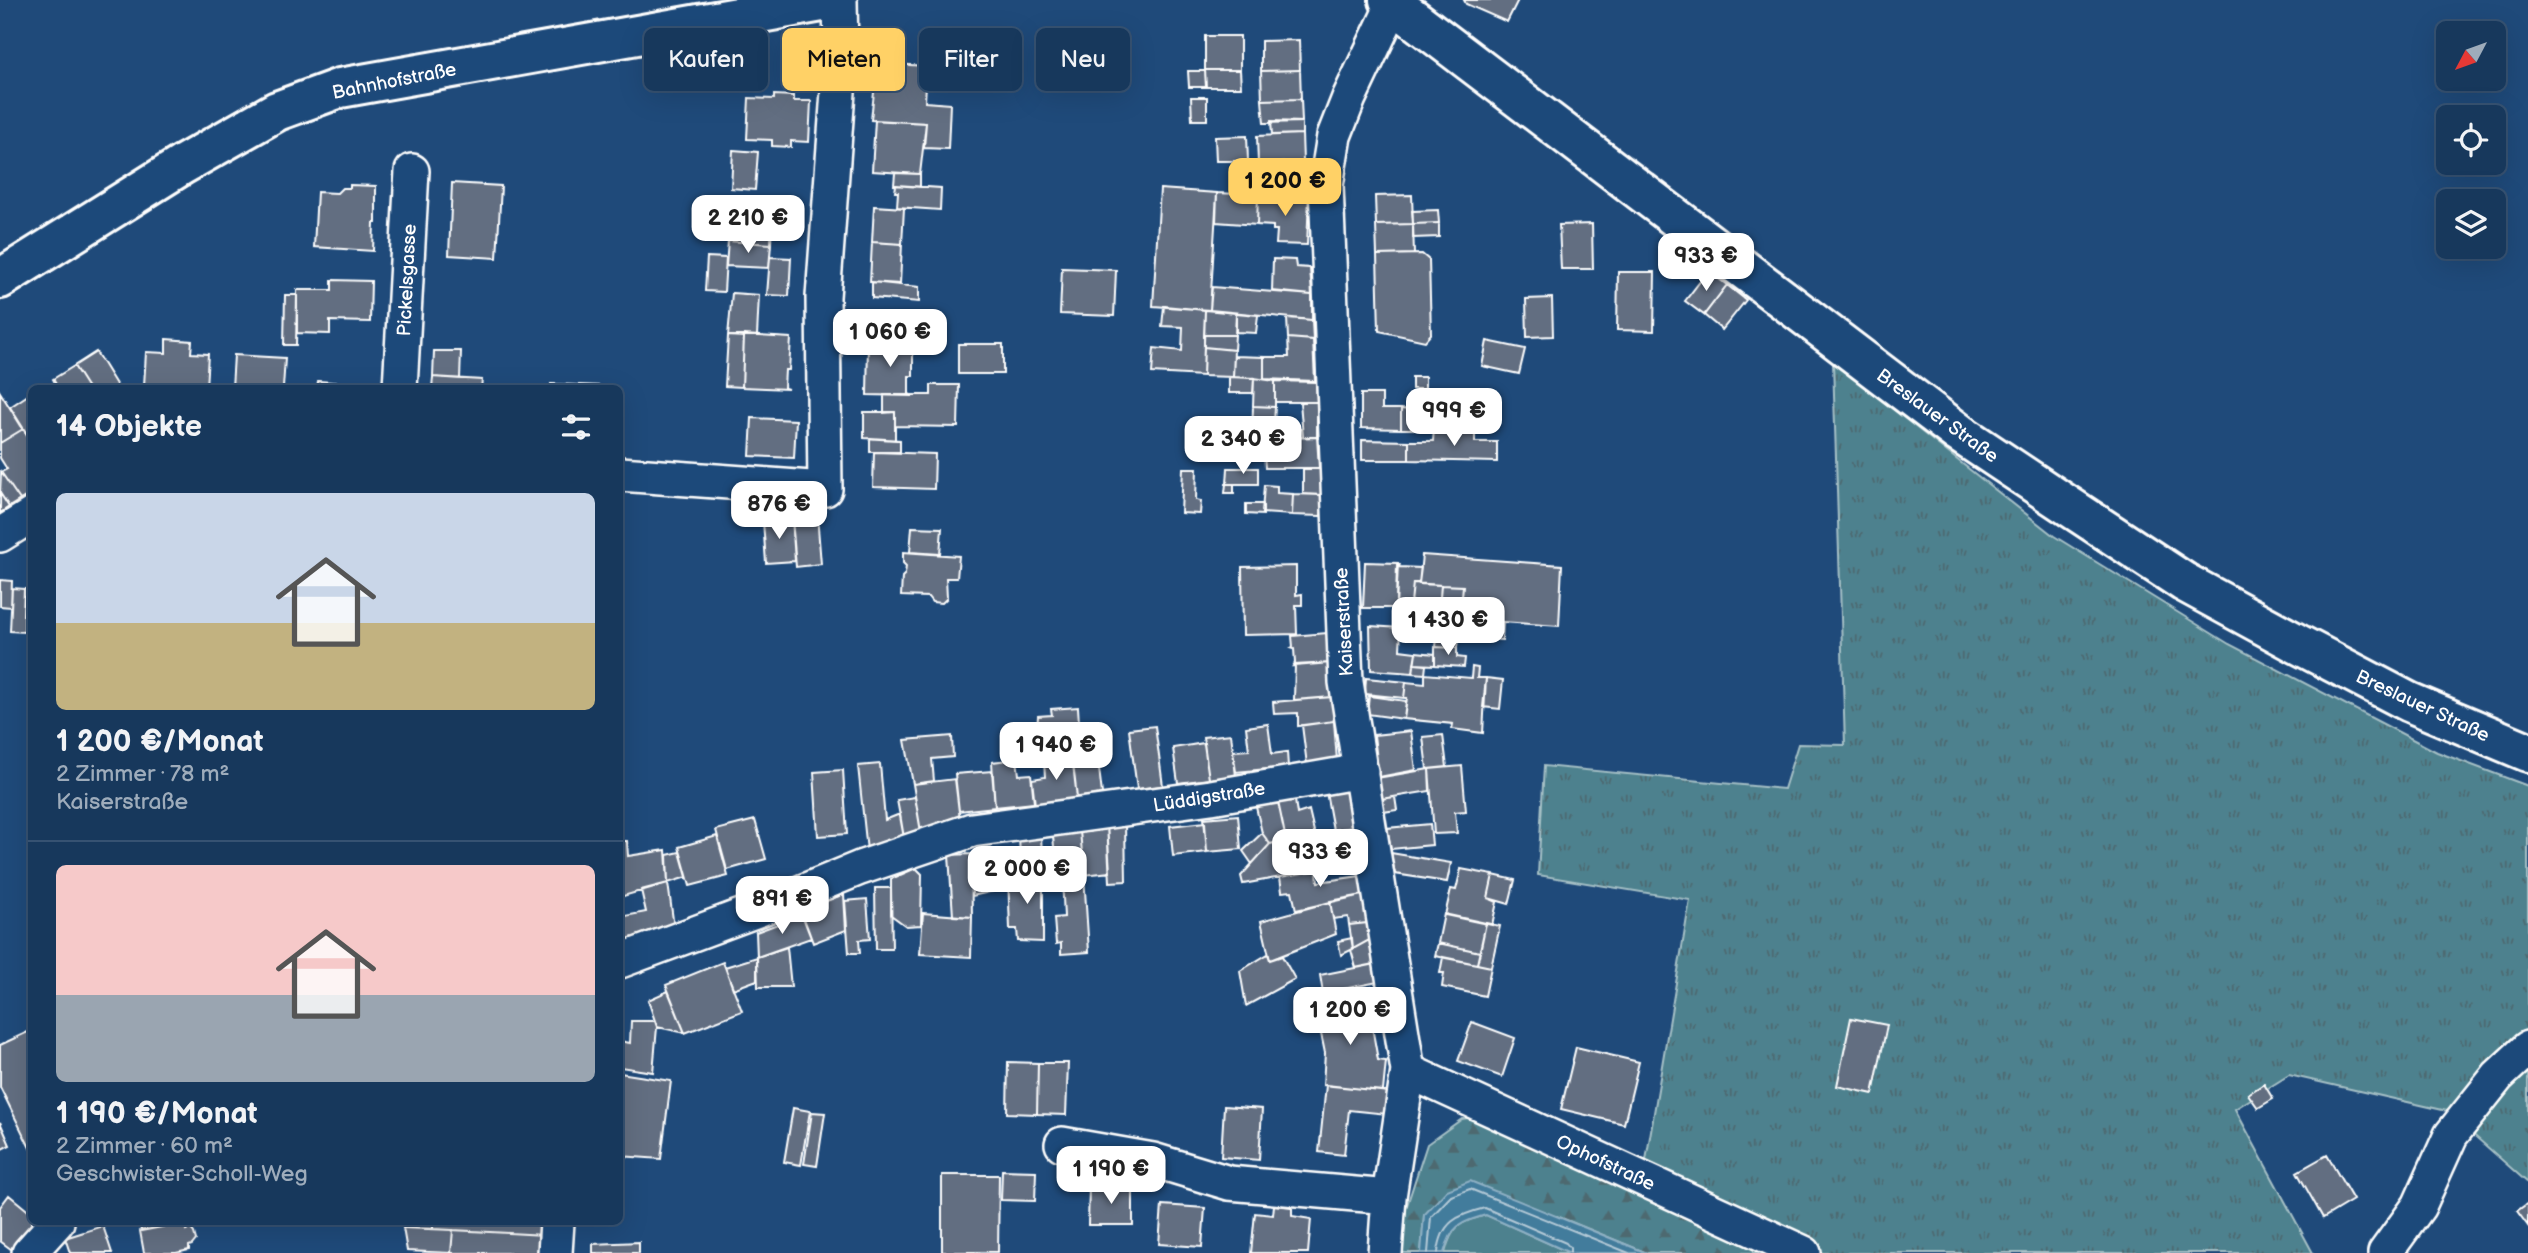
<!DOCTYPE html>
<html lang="de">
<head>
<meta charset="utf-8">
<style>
	:root { --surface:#17385c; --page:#203f62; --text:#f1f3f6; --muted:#9eacbb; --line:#365272; --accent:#ffd166 }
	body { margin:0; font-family:"Balsamiq Sans",sans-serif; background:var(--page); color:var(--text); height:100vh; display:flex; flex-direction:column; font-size:26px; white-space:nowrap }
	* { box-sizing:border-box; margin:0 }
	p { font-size:23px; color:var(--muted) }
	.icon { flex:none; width:38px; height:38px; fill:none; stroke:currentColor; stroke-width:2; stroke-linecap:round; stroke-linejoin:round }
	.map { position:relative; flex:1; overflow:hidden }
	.side { position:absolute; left:28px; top:385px; width:595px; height:840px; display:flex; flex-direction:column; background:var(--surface); border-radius:10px; box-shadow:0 7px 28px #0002,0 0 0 2px var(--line) }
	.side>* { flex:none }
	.banner { position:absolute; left:644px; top:28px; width:665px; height:63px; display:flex; gap:14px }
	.needle { width:46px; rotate:229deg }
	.controls { position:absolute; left:2436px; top:21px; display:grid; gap:14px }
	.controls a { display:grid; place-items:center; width:70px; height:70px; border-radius:10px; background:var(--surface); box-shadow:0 7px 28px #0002,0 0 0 2px var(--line); font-size:35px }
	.price { position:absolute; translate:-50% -60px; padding:0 16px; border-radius:14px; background:#fff; color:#222; font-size:23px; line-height:46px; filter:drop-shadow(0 2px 4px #0008) }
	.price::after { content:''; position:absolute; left:50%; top:42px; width:21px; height:16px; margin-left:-10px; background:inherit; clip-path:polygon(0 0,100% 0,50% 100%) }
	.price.on { background:var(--accent); color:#111 }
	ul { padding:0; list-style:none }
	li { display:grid; align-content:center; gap:14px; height:371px; padding:0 28px }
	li+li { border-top:2px solid var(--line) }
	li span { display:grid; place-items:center; height:217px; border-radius:10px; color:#555 }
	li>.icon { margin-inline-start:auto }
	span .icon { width:126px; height:126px; fill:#fffc; stroke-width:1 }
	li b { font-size:30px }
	h2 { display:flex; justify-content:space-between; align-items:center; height:84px; padding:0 28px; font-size:30px }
	.pill { padding:0 24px; border-radius:10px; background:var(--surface); box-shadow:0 7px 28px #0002,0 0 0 2px var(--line); font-size:24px; line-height:63px }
	.pill.on { background:var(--accent); color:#111 }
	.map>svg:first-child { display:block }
	.grass { fill:url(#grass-tufts); stroke:#a6c0c6; stroke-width:2 }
	.forest { fill:url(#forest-firs); stroke:#a6c0c6; stroke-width:2 }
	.park { fill:#4d818e; stroke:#a6c0c6; stroke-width:2 }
	.water { fill:#437b9c; stroke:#8eb0c4; stroke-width:2 }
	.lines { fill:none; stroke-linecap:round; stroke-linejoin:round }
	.shore { stroke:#b4cad7; stroke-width:2 }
	.building { fill:#626e81; stroke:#fff; stroke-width:2 }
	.minor-casing { stroke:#fff; stroke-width:38 }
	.tertiary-casing { stroke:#fff; stroke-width:44 }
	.secondary-casing { stroke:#fff; stroke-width:44 }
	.minor { stroke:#1f4a7a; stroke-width:33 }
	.tertiary { stroke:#1f4a7a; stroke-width:38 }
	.secondary { stroke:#1f4a7a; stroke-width:38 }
	.labels { text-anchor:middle; stroke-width:5; stroke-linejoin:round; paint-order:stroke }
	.street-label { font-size:19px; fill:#fff; stroke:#1f4a7a }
</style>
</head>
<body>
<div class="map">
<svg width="2528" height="1253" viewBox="0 0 2528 1253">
	<defs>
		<pattern id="grass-tufts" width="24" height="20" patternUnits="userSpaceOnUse" patternTransform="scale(1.75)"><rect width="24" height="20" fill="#4d818e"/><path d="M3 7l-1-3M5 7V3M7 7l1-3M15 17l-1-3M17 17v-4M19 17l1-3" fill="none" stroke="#4d6970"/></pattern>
		<pattern id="forest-firs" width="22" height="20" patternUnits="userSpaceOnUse" patternTransform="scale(1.75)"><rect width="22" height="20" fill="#4d818e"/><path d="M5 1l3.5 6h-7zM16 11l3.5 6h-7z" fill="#4d6970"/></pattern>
	</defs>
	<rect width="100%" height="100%" fill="#1f4a7a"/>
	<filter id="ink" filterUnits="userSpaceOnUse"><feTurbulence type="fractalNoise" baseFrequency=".0143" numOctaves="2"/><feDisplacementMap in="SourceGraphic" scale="14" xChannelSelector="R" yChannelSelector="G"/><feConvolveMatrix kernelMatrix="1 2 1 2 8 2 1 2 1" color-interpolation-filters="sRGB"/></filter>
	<g filter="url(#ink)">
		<path class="grass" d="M1833,362L2054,536L2229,644L2437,752L2528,786V1035L2454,1118L2447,1111L2289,1075L2235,1109L2313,1253H1804L1643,1178L1690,900L1538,875L1544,766L1784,789L1798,744L1845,745Z
			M2528,1063V1183L2469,1131Z"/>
		<path class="forest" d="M1473,1117L1804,1253H1647L1557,1216L1424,1215L1421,1253H1395L1396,1239L1427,1144L1462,1119Z"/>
		<path class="park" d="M1486,1215L1570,1253H1445C1452,1225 1459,1223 1486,1215Z"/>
		<path class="water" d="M1470,1181L1647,1253H1570L1486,1215C1459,1223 1452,1225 1444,1253H1421L1424,1215L1447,1190Z"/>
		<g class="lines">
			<path class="shore" d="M1428,1253L1431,1217L1451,1196L1470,1189L1629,1253
				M1438,1253C1441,1222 1457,1215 1485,1208L1566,1243L1570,1248V1253"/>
		</g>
		<path class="building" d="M1464,0H1518L1507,22L1466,4Z
			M1205,36H1240V70H1205Z
			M1299,40L1300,70L1261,71V41Z
			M874,63L927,66L925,102L950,104L948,149L924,148L926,123L871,120L875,83H873Z
			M1205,70H1240L1241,87H1206Z
			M1300,70L1301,99L1262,100L1261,71Z
			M1188,71H1205L1206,87H1189Z
			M774,95L794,96V101H811L809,142L791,141V147L772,146V140L747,139L749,98L774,99Z
			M1191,97H1207V120H1192Z
			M1301,99L1302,122L1264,123L1262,100Z
			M875,120L926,123L920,174L872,171Z
			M1271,121L1302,122V134L1272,135Z
			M1302,134L1303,162L1258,164L1257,136Z
			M1247,136L1248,161H1216L1215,137Z
			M733,150L758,152L755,190L731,188Z
			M895,173L920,174V187L894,185Z
			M452,183L501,186L497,258L449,255Z
			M350,185L376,186V223H374L373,251L314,247L317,192L337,193L342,188H350Z
			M896,185L941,188L940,210L897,207L898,192H895Z
			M1160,189L1217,193L1210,310L1153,306Z
			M1217,193L1258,195L1257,225L1216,222Z
			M1258,195L1309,198L1307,245L1276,244L1277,230H1273V226L1257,225Z
			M1412,195L1413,224L1376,225L1375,196Z
			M874,206L904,208L902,244L872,242Z
			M1438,210L1439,223L1413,224L1412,211Z
			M729,216L772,218L771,244L728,241Z
			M1439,223V237L1413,238V224Z
			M1413,224L1414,254L1377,255L1376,225Z
			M1592,224L1593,269H1561L1559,225Z
			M728,241L771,244L769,268L726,266Z
			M872,242L902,244L900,284L870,282Z
			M1422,254L1429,260L1431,334L1425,341L1379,331L1377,255Z
			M707,257L726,258L724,292L705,291Z
			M770,257L791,258L789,296L767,295Z
			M1273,259L1295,260L1296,267L1310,268L1312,295L1272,291Z
			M1062,268L1116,270L1114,316L1060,314Z
			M1708,271L1727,285L1704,315L1685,301Z
			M1618,272H1655L1654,331L1617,330Z
			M332,280L371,281L370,322L330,321V334L297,333V290H332Z
			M872,282L919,287V302L872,298Z
			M1727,285L1746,300L1722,330L1704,315Z
			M1212,287L1312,295V320L1210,310Z
			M732,293L759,295L757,336H728Z
			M285,295H297L296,345H284Z
			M1552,298L1553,336L1527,337L1526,299Z
			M1164,306L1205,310L1203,376L1152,373L1154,348L1182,351L1183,327L1162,326Z
			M1205,310L1236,313L1235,335H1204Z
			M1236,313L1258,315L1256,333L1236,332Z
			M1287,318L1312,320L1313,340L1288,338Z
			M744,335L791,338L789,370H785L784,388L788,389L742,387Z
			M1204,335H1235L1234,350L1204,347Z
			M728,336L744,337L742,387L725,386Z
			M1288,338L1313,340L1315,381L1264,379V357H1289Z
			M166,339L192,341L191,353L208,354L206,388H131V386H144L146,352L166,353Z
			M1487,341L1525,349L1519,374L1482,366Z
			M868,343H913V376H909V394L913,396L867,395Z
			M958,344H1003V374H958Z
			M1204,347L1234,350L1233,377L1203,376Z
			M434,351H461L460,379L433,377Z
			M96,352L117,386L118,388H88L74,366Z
			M234,355L285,358L283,388H232Z
			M1234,356L1264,357V379L1233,377Z
			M74,366L88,388H58L53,379Z
			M433,377L482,380L481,388H432Z
			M1229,377L1254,378L1253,393H1229Z
			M1412,377H1425V389H1412Z
			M1254,378L1275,381V407L1253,406Z
			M318,381L360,384V388H317Z
			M1275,381L1316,382L1317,402H1275Z
			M551,384L601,386V388H551Z
			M931,385H959L958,427L895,426V412L884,413V395H931Z
			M0,392L23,429L0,443Z
			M31,393L32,394V442L10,407Z
			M1361,394H1382V409H1401V429L1361,428Z
			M1300,402H1317V437H1303Z
			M1253,406L1275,407L1273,438H1252Z
			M1401,409L1411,410V429H1401Z
			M1411,410H1425V429H1411Z
			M864,412H895V440L864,438Z
			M752,418L796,420L794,458L750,456Z
			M23,429L32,442V493L20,500L1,472L7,469L0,458V443Z
			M1273,429H1302L1303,437L1273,438Z
			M1434,429H1475V442H1497V462L1409,460V441H1433Z
			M1317,437L1319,468H1265L1263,439Z
			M870,438L900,440V452H870Z
			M1362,440L1409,441V460H1362Z
			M874,452L935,454L934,489L873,487Z
			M1183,468H1197L1196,500L1201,501L1200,514L1181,513Z
			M1228,468H1258V484H1227Z
			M1303,469H1321L1322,495L1303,494Z
			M1,472L20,500L9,507L0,493Z
			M1226,484H1234V493H1225Z
			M1264,485L1277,486V493L1293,494L1292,515L1262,513Z
			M0,493L9,507L0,513Z
			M1293,494L1322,495L1321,516L1292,515Z
			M1246,504H1263V515L1246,514Z
			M817,515L821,564L796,567L792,518Z
			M792,518L795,561L766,563L763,521Z
			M912,527L942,528L940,554L910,552Z
			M903,552L959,556L957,578H946L947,598L942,603L932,602L928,597L901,596L902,577L905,574L906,566L903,563Z
			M1422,555L1562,565L1559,626L1460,619L1463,586L1419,584Z
			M1365,562L1398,563L1396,608H1363Z
			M1397,564H1400L1399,567L1421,568L1419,583H1413L1411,603L1396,601Z
			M1296,566V595L1302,594V605H1296L1297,634L1243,635L1242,567Z
			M0,580L12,581L11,607L0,606Z
			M1413,583L1441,585L1439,609L1396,608V601L1411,603Z
			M1441,585L1463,586L1459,625L1438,623Z
			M12,588L24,589V632L10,631Z
			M24,589H32V615H23Z
			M1460,619L1503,622L1502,640L1458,637Z
			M1421,622L1434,623L1432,631L1420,630Z
			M1438,623L1459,625L1458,639L1437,638Z
			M1370,626L1401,628L1400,650L1416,652L1413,673L1371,670Z
			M1327,633L1330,663L1293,666L1295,663L1294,649L1291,648L1293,647L1292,636Z
			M1437,638L1458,639L1457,648L1436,647Z
			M1435,647L1457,648V657L1465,658L1464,667L1435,665Z
			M1416,652L1435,654V665L1414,664Z
			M1330,663L1332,697L1294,700L1295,665Z
			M1414,664L1426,665L1425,674L1413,673Z
			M1472,667L1478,668L1477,678H1486L1483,733L1452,729L1453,724L1404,719L1407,698H1404L1406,682L1425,684V674L1471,678Z
			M1366,678L1406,682L1404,698L1365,694Z
			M1486,678L1503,680L1500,709L1483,707Z
			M1369,696L1406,701L1404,719L1367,714Z
			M1332,697L1334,721L1298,726V713L1274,714L1273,702Z
			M1078,707L1079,723L1090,722L1091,743L1056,747L1046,743L1037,730L1038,716L1052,715L1051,709Z
			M1334,721L1337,761L1307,765L1302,725Z
			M1268,724L1272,754L1287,752L1288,767L1236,772L1233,751L1249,750L1246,727Z
			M1155,726L1163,786L1137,789L1129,729Z
			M1411,731L1416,770L1379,777L1374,735Z
			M1231,734L1236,776L1209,779L1203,737Z
			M1443,735L1447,767L1427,769L1423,737Z
			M952,736L953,757L932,759L934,781L913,784L905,740Z
			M1204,743L1209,779L1178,783L1173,748Z
			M1082,744L1083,762L1073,763L1072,745Z
			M1072,756L1077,798L1035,805L1032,779L1045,777L1044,761Z
			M1017,759L1019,775L1031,774L1034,803L995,807L992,762Z
			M1098,760L1102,794L1077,798L1073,763Z
			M880,764L885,820L900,814L904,838L867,851L858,766Z
			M1462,766L1466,811L1455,812L1457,833L1434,834L1429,769Z
			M1429,769L1430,791L1381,799L1377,778Z
			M843,770L847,834L818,836L814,772Z
			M992,771L995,807L959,811L955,774Z
			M955,779L960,820L921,832L913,784Z
			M1346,788L1354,827L1333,830L1326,792Z
			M915,797L921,832L904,838L897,800Z
			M1395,797L1397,810L1383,812L1381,799Z
			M1295,800L1297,814L1309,810L1315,836L1286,840L1278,802Z
			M1278,802L1286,840L1270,844L1262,833L1256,807Z
			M1238,815L1241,849L1207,852L1204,818Z
			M755,820L766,859L727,870L716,830Z
			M1205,822L1207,852L1173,856L1170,826Z
			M1125,823L1126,881L1110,882L1107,824Z
			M1107,824L1110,872L1084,875L1080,831Z
			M1430,824L1432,845L1391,849L1387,828Z
			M1080,831L1084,875L1057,878L1053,836Z
			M1262,833L1270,844L1252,864L1243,851Z
			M717,836L728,876L690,886L679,847Z
			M1041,836L1043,873L1021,876L1019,837Z
			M1352,836L1357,863L1297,874L1293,857L1323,852L1322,841Z
			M1296,839L1299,856L1293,857L1297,874L1243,884L1241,876L1270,844Z
			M620,841H627L628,856L666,850L668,883L620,897Z
			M997,850L1003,889L972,896L971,854Z
			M680,852L687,877L668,883L667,855Z
			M1391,853L1451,863L1447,882L1395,874Z
			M971,854L972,917L953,916L949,855Z
			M916,868L922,874L921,925L906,926L891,915V879Z
			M1461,869L1493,875L1488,898L1497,902L1492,925L1445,915L1451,889L1456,890Z
			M1317,870L1318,882L1360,876L1363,895L1296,910L1292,891L1282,892L1280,877Z
			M1043,873V942L1018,941L1017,929H1010L1008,876Z
			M1084,875L1089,952L1061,954V943L1056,944L1054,918L1064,917L1062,878Z
			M1493,875L1515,880L1509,904L1488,898Z
			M668,883L674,927L620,941V917L646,912L641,890Z
			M875,888H891L892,949H876Z
			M844,894L846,930L813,943L801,910Z
			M1363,895L1367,923L1349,925L1348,917L1333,919L1330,901Z
			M867,899L870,939L859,940L860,953H849L845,901Z
			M1330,902L1336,934L1270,960L1261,921Z
			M923,913L972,917L971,957L920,954Z
			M1444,914L1486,923L1480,952L1438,943Z
			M802,915L811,938L757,957L756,932Z
			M1367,923L1371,939L1353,949L1349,925Z
			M1486,923L1500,926L1491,967L1477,964Z
			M1352,938L1353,949L1341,955L1338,941Z
			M1371,939L1376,964L1356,968L1351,950Z
			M1438,943L1480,952L1477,964L1435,956Z
			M787,947L791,987H758L757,957Z
			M1268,954L1270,960L1282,956L1295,979L1246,1006L1240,971Z
			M757,957V980L733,989L725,967Z
			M1443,957L1491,967L1485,996L1442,987L1444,973H1440Z
			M723,962L742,1011L685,1033L666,985Z
			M1380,963L1383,981L1323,993L1320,975Z
			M668,991L685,1033L657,1027L648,1000Z
			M1367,999L1378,1060L1386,1061L1383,1091L1323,1085L1325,1053L1320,1029L1314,1030L1311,1010Z
			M1851,1018L1887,1025L1873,1094L1837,1086Z
			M631,1021H655L657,1027L653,1072L620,1067V1041L630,1043Z
			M1472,1022L1515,1038L1502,1077L1458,1061Z
			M32,1030V1152L0,1087V1045Z
			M1576,1047L1639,1062L1624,1124L1561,1109Z
			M1008,1062L1038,1063L1037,1114L1007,1113Z
			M1038,1063H1068L1066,1115L1037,1114Z
			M620,1073L671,1081L661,1159L620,1156Z
			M2264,1084L2273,1099L2258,1108L2248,1094Z
			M1326,1085L1389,1092L1387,1114L1349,1110L1344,1155L1319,1152Z
			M1224,1106L1262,1109L1259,1160L1221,1157Z
			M793,1108L810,1111L801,1165L784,1162Z
			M812,1112L825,1113L817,1166L804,1164Z
			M0,1122L10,1145L0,1150Z
			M2327,1155L2353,1200L2323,1218L2297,1172Z
			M1002,1170L1036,1171L1035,1201L1001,1200Z
			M942,1175H999L998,1252H942Z
			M1089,1186L1133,1187V1225H1088Z
			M9,1195L32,1214V1222H35L12,1250L0,1241V1207Z
			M2528,1203V1226L2517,1211Z
			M1162,1205L1205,1208L1202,1247L1159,1244Z
			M1274,1205L1292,1207V1216L1311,1219L1308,1253H1251L1255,1213L1273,1215Z
			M140,1222H176L177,1224L141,1231Z
			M402,1222H433V1229L403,1228Z
			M433,1222H545L544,1235L433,1229Z
			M184,1223L186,1230L190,1228L194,1233L196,1240L192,1245L189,1246V1250L176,1253H144L140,1231Z
			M103,1226L112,1253H70L65,1238Z
			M403,1228L453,1230L451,1253L407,1251Z
			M453,1230L544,1235L543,1253H451Z
			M639,1242V1253H593V1244Z"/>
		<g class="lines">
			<g class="minor-casing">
				<path id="minor" d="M400,388L412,171
					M620,474L825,489L823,297L841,51L840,0
					M0,535L32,515
					M620,961L760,909L860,868L972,830L1211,797L1361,771
					M1408,1071L1804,1253
					M1062,1144L1153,1160L1229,1183L1389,1197
					M29,1253L57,1222
					M555,1253L557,1222
					M1385,1253L1389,1197L1408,1071L1346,682L1326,185L1334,136L1349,98L1394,3
					M2385,1253L2419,1206L2451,1135L2498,1076L2528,1048"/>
			</g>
			<g class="tertiary-casing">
				<path id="tertiary" d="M1389,0L1959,433L2064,503L2184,582L2298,644L2409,702L2528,752"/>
			</g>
			<g class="secondary-casing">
				<path id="secondary" d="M0,279L182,165L277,111L340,88L833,0"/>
			</g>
			<use href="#minor" class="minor"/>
			<use href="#tertiary" class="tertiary"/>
			<use href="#secondary" class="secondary"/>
		</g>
	</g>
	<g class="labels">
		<g class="street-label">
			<text transform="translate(394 80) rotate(-11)" y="7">Bahnhofstraße</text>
			<text transform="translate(406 280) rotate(-87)" y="7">Pickelsgasse</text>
			<text transform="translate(1938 415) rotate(36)" y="7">Breslauer Straße</text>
			<text transform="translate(1343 622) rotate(-93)" y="7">Kaiserstraße</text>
			<text transform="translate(2423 705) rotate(25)" y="7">Breslauer Straße</text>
			<text transform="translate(1209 796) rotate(-9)" y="7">Lüddigstraße</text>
			<text transform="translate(1606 1162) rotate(25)" y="7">Ophofstraße</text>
		</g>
	</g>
</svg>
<div class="controls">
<a><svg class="needle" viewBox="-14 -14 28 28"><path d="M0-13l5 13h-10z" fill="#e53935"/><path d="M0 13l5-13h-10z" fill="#9eacbb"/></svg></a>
<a><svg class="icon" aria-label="locate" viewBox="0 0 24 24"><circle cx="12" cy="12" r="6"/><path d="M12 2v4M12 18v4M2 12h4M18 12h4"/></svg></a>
<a><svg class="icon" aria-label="layers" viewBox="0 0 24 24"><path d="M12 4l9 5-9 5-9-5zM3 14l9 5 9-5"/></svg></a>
</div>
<b class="price on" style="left:1285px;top:218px">1 200 €</b>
<b class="price" style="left:748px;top:255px">2 210 €</b>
<b class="price" style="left:1706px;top:293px">933 €</b>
<b class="price" style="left:890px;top:369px">1 060 €</b>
<b class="price" style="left:1454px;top:448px">999 €</b>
<b class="price" style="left:1243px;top:476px">2 340 €</b>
<b class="price" style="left:779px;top:541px">876 €</b>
<b class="price" style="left:1448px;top:657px">1 430 €</b>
<b class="price" style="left:1056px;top:782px">1 940 €</b>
<b class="price" style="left:1320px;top:889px">933 €</b>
<b class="price" style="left:1027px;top:906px">2 000 €</b>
<b class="price" style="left:782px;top:936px">891 €</b>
<b class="price" style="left:1350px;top:1047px">1 200 €</b>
<b class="price" style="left:1111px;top:1206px">1 190 €</b>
<div class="banner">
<a class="pill">Kaufen</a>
<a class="pill on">Mieten</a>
<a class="pill">Filter</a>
<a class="pill">Neu</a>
</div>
<section class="side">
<h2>14 Objekte<svg class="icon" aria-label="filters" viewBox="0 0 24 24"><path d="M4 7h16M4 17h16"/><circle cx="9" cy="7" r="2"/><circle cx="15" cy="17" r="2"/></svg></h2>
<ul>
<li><span style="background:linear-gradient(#c9d6e8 60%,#c2b280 0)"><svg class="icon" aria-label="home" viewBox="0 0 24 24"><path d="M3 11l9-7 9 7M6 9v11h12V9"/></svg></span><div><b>1 200 €/Monat</b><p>2 Zimmer · 78 m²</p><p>Kaiserstraße</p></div></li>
<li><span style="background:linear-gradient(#f6c9c9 60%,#9aa5b1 0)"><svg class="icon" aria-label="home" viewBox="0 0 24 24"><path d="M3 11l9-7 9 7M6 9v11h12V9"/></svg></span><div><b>1 190 €/Monat</b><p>2 Zimmer · 60 m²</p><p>Geschwister-Scholl-Weg</p></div></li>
</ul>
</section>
</div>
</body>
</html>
